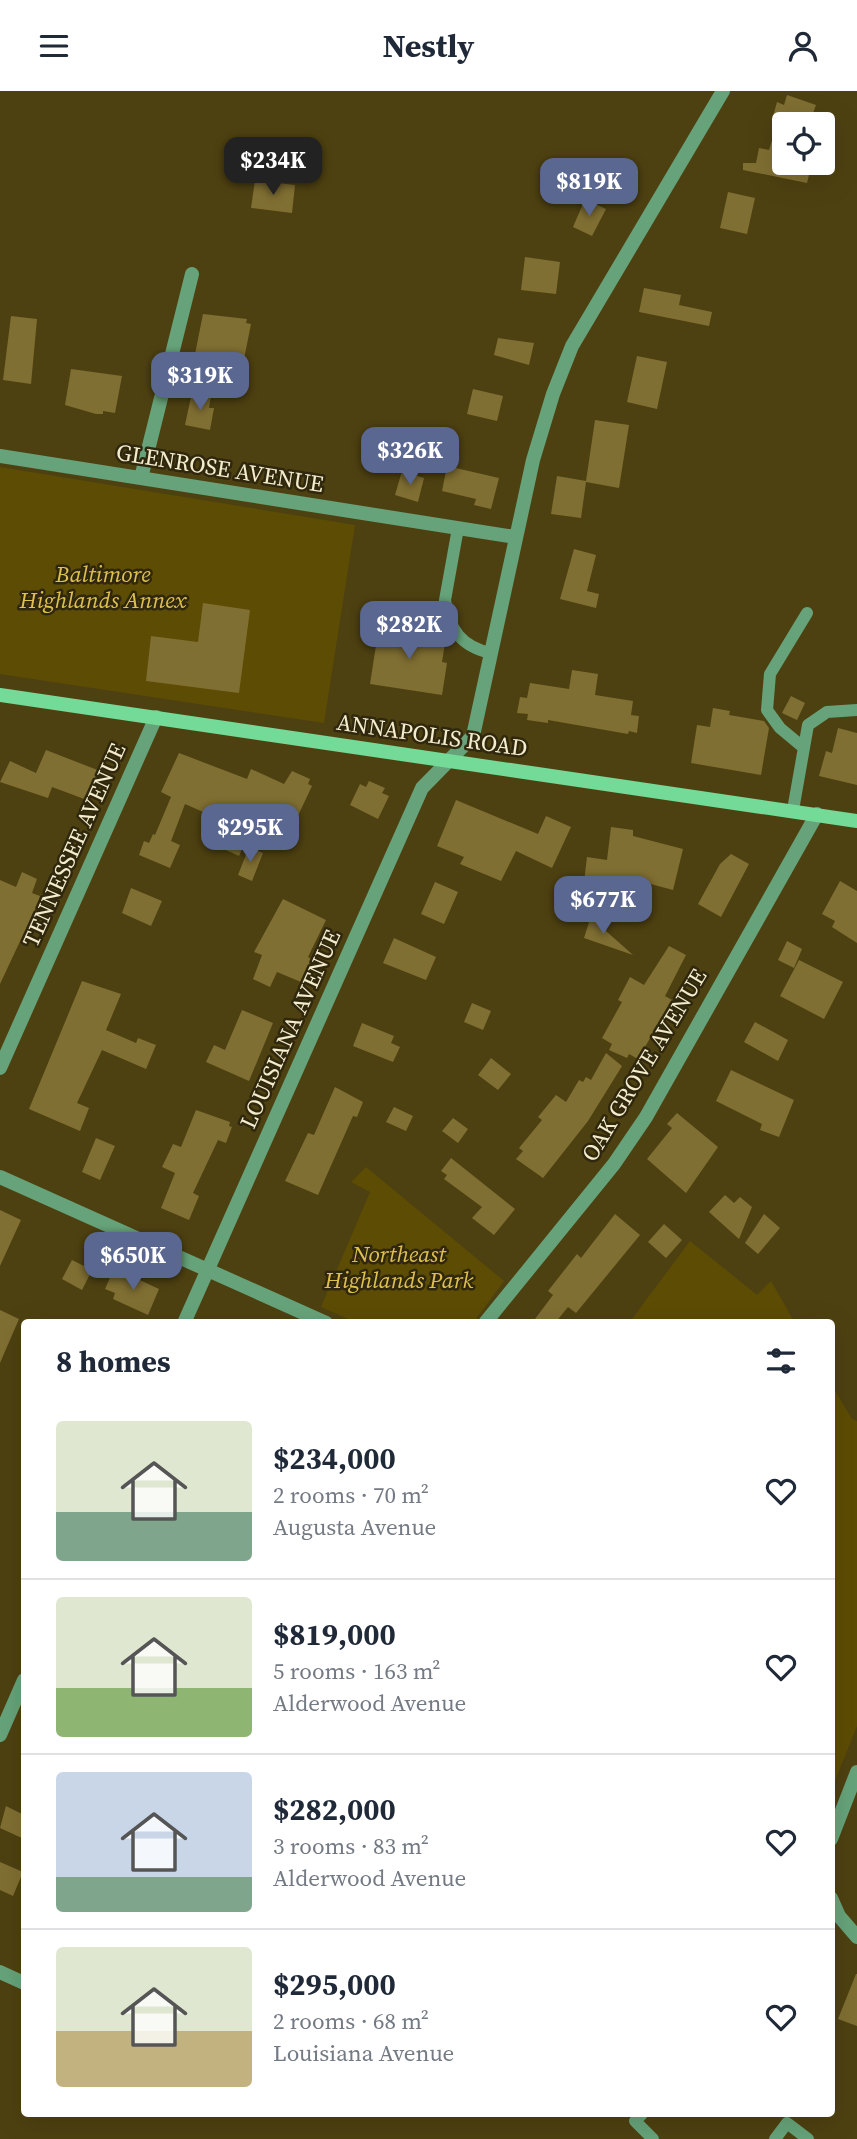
<!DOCTYPE html>
<html lang="en">
<head>
<meta charset="utf-8">
<style>
	:root { --surface:#fff; --page:#f6f6f7; --text:#1f2937; --muted:#747a83; --line:#e0e1e3; --accent:#5a6790 }
	body { margin:0; font-family:"Source Serif 4",serif; background:var(--page); color:var(--text); height:100vh; display:flex; flex-direction:column; font-size:26px; white-space:nowrap }
	* { box-sizing:border-box; margin:0 }
	p { font-size:23px; color:var(--muted) }
	.icon { flex:none; width:38px; height:38px; fill:none; stroke:currentColor; stroke-width:2; stroke-linecap:round; stroke-linejoin:round }
	.map { position:relative; flex:1; overflow:hidden }
	.details { position:absolute; left:21px; top:1228px; width:814px; height:798px; display:flex; flex-direction:column; background:var(--surface); border-radius:7px; box-shadow:0 7px 28px #0002 }
	.details>* { flex:none }
	.controls { position:absolute; left:772px; top:21px; display:grid; gap:14px }
	.controls a { display:grid; place-items:center; width:63px; height:63px; border-radius:7px; background:var(--surface); box-shadow:0 7px 28px #0002; font-size:35px }
	.price { position:absolute; translate:-50% -60px; padding:0 16px; border-radius:14px; background:var(--accent); color:#fff; font-size:23px; line-height:46px; filter:drop-shadow(0 2px 4px #0008) }
	.price::after { content:''; position:absolute; left:50%; top:42px; width:21px; height:16px; margin-left:-10px; background:inherit; clip-path:polygon(0 0,100% 0,50% 100%) }
	.price.selected { background:#222; color:#fff }
	ul { padding:0; list-style:none }
	li { display:flex; align-items:center; gap:21px; height:175px; padding:0 35px }
	li+li { border-top:2px solid var(--line) }
	li span { display:grid; place-items:center; flex:none; width:196px; height:140px; border-radius:7px; color:#555 }
	li>.icon { margin-inline-start:auto }
	span .icon { width:84px; height:84px; fill:#fffc; stroke-width:1 }
	li b { font-size:30px }
	h2 { display:flex; justify-content:space-between; align-items:center; height:84px; padding:0 35px; font-size:30px }
	header { display:flex; justify-content:space-between; align-items:center; height:91px; padding:0 35px; background:var(--surface); font-size:32px; font-weight:700 }
	.map>svg:first-child { display:block }
	.green { fill:#5d4c03 }
	.building { fill:#806f32 }
	.lines { fill:none; stroke-linecap:round; stroke-linejoin:round }
	.service { stroke:#66a37a; stroke-width:12 }
	.minor { stroke:#66a37a; stroke-width:14 }
	.secondary { stroke:#73da98; stroke-width:14 }
	.labels { text-anchor:middle; stroke-width:5; stroke-linejoin:round; paint-order:stroke }
	.street-label { font-size:23px; fill:#f4eccc; stroke:#30280e }
	.park-label { font-size:23px; font-style:italic; fill:#dfc04f; stroke:#30280e }
</style>
</head>
<body>
<header><svg class="icon" aria-label="menu" viewBox="0 0 24 24"><path d="M4 6h16M4 12h16M4 18h16"/></svg>Nestly<svg class="icon" aria-label="person" viewBox="0 0 24 24"><circle cx="12" cy="8" r="4"/><path d="M4 21q1-7 8-7t8 7"/></svg></header>
<div class="map">
<svg width="857" height="2048" viewBox="0 0 857 2048">
	<rect width="100%" height="100%" fill="#4e4111"/>
	<path class="green" d="M0,376L355,434L324,632L0,583Z
		M366,1076L504,1190L473,1232H357L321,1216L370,1101L351,1091Z
		M690,1150L757,1204L771,1190L795,1232H629Z
		M831,1293L852,1328L857,1330V1635L831,1700Z"/>
	<path class="building" d="M787,4L816,14L809,33H784V72H812L807,92L743,79V72H756L759,57L769,59L778,31L772,29L777,11L784,14Z
		M255,89L295,94L292,122L251,117Z
		M728,101L755,107L747,143L720,137Z
		M585,108L606,118L592,145L573,136Z
		M525,166L560,171L556,203L521,199Z
		M644,197L681,204L679,214L712,221L709,235L639,221Z
		M203,223L247,228L246,232L251,233L243,273L195,263Z
		M11,225L37,228L31,293L3,289Z
		M498,247L534,252L529,274L494,264Z
		M637,265L667,271L657,318L627,311Z
		M71,278L122,285L115,322L103,320V323H96L65,314Z
		M473,298L503,305L497,330L467,323Z
		M192,301L211,305L209,317H214L210,339L185,334Z
		M595,329L629,334L619,397L586,391L581,427L551,423L557,385L586,390Z
		M447,375L499,387L491,418L474,414L476,408L442,400Z
		M402,380L424,387L418,411L395,404Z
		M574,458L596,464L587,500L599,503L596,517L560,508Z
		M203,512L250,519L239,602L146,590L151,545L198,551Z
		M379,535L446,546L442,571L447,572L442,604L370,593Z
		M572,579L598,583L595,604L633,610L631,624L639,625L637,642L629,640L628,643L548,629V632L527,629L528,623L517,622L520,606L527,607L530,592L569,598Z
		M791,605L805,612L797,629L782,622Z
		M713,617L730,620L729,624L764,630L769,637L761,684L691,672L697,634L710,636Z
		M838,637L857,642V694L819,685L826,660L832,662Z
		M46,659L100,680L87,709L52,696L48,707L0,691L10,670L36,682Z
		M179,662L247,688L251,678L284,693L292,680L310,688L308,693L312,695L295,731L261,716L239,765L215,754L226,731L185,713L171,750L180,754L170,777L139,764L144,750L149,752L153,743L155,744L171,706L161,701Z
		M369,690L385,697L382,702L389,705L378,728L350,714L360,693L366,696Z
		M456,709L538,743L546,725L571,736L552,777L516,760L501,790L460,773L464,766L437,755Z
		M611,736L633,739V745L683,758L673,799L647,792L632,828L619,823L629,797L584,791L587,766L607,769Z
		M249,756L263,762L252,790L238,784Z
		M731,763L749,773L721,826L698,813L720,773Z
		M22,781L37,788L32,802L40,805L38,812L0,893V789L16,796Z
		M840,790L857,800V852L832,836L835,830L822,823Z
		M435,791L458,801L444,833L421,823Z
		M131,797L162,810L151,835L122,822Z
		M283,808L326,829L308,866L311,868L301,891L277,881L270,896L253,888L262,864L254,861Z
		M590,828L608,834L606,840L633,864L584,847Z
		M394,847L436,866L426,889L383,872Z
		M787,850L802,858L794,877L778,869Z
		M669,855L686,864L665,905L672,909L638,968L629,963L627,967L609,959L612,953L602,947L622,911L618,909L630,886L644,894Z
		M799,869L843,891L824,928L780,905Z
		M82,890L121,903L106,939L136,952L138,947L156,954L146,978L102,959L77,1012L89,1017L80,1040L29,1018Z
		M472,912L491,920L483,939L464,931Z
		M242,919L273,932L249,990L206,971L214,954L225,959Z
		M755,931L788,949L778,970L744,951Z
		M362,932L394,945L391,952L400,956L393,971L353,955Z
		M606,962L622,975L588,1030L543,1087L516,1068L523,1060L519,1057L542,1029L538,1026L556,1004L566,1011L579,989L583,991L586,986L591,989Z
		M491,967L511,983L498,999L478,984Z
		M731,979L794,1009L779,1046L760,1039L762,1033L716,1010Z
		M335,996L363,1011L357,1026L353,1025L318,1104L285,1090L308,1042L314,1044Z
		M394,1016L413,1025L406,1040L386,1031Z
		M196,1019L230,1031L229,1035L232,1036L226,1052L218,1049L193,1102L199,1105L189,1129L161,1117L175,1082L162,1076L173,1053L181,1056Z
		M677,1022L718,1056L686,1102L647,1068L672,1037L667,1033Z
		M453,1027L468,1038L458,1052L442,1040Z
		M96,1047L115,1055L100,1089L82,1081Z
		M451,1067L515,1118L494,1144L472,1127L482,1116L444,1088L447,1084L441,1080Z
		M725,1104L734,1112L740,1106L752,1116L739,1148L709,1121Z
		M0,1119L21,1129L0,1175Z
		M615,1123L640,1144L576,1222L568,1216L555,1232H532L553,1204L548,1200L577,1163L581,1167Z
		M764,1123L780,1137L758,1163L745,1152Z
		M664,1133L682,1149L666,1167L648,1151Z
		M72,1169L92,1179L82,1199L62,1188Z
		M112,1182L122,1187L125,1182L159,1198L148,1224L113,1208L115,1202L105,1198Z
		M0,1219L19,1228L0,1272Z
		M6,1715L24,1724V1748L0,1737Z
		M0,1771L23,1781L13,1805L0,1799Z
		M856,1883H857V1935L838,1928Z"/>
	<g class="lines">
		<path class="service" d="M458,437L445,509C449,539 462,556 491,562
			M804,657L780,637L767,619L770,583L807,522
			M793,719L808,634L827,621L857,619
			M642,2023L635,2030L653,2048
			M775,2048L787,2032L808,2048"/>
		<path class="minor" d="M0,365L515,446
			M141,387L192,183
			M0,977L156,626
			M0,1086L326,1232
			M184,1232L422,697L473,645L533,369L553,303L572,255L723,0
			M485,1232L614,1073L646,1026L817,723
			M0,1644L24,1589
			M831,1748L857,1681
			M831,1807L839,1825L857,1846
			M0,1881L24,1892"/>
		<path class="secondary" d="M0,604L857,730"/>
	</g>
	<g class="labels">
		<g class="street-label">
			<text transform="translate(220 377) rotate(9)" y="8">GLENROSE AVENUE</text>
			<text transform="translate(432 644) rotate(8)" y="8">ANNAPOLIS ROAD</text>
			<text transform="translate(74 754) rotate(-66)" y="8">TENNESSEE AVENUE</text>
			<text transform="translate(290 938) rotate(-66)" y="8">LOUISIANA AVENUE</text>
			<text transform="translate(644 974) rotate(-59)" y="8">OAK GROVE AVENUE</text>
		</g>
		<g class="park-label">
			<text x="103" y="491">Baltimore<tspan x="103" dy="26">Highlands Annex</tspan></text>
			<text x="399" y="1171">Northeast<tspan x="399" dy="26">Highlands Park</tspan></text>
		</g>
	</g>
</svg>
<div class="controls">
<a><svg class="icon" aria-label="locate" viewBox="0 0 24 24"><circle cx="12" cy="12" r="6"/><path d="M12 2v4M12 18v4M2 12h4M18 12h4"/></svg></a>
</div>
<b class="price selected" style="left:273px;top:106px">$234K</b>
<b class="price" style="left:589px;top:127px">$819K</b>
<b class="price" style="left:200px;top:321px">$319K</b>
<b class="price" style="left:410px;top:396px">$326K</b>
<b class="price" style="left:409px;top:570px">$282K</b>
<b class="price" style="left:250px;top:773px">$295K</b>
<b class="price" style="left:603px;top:845px">$677K</b>
<b class="price" style="left:133px;top:1201px">$650K</b>
<section class="details">
<h2>8 homes<svg class="icon" aria-label="filters" viewBox="0 0 24 24"><path d="M4 7h16M4 17h16"/><circle cx="9" cy="7" r="2"/><circle cx="15" cy="17" r="2"/></svg></h2>
<ul>
<li><span style="background:linear-gradient(#dfe7d0 65%,#7fa58c 0)"><svg class="icon" aria-label="home" viewBox="0 0 24 24"><path d="M3 11l9-7 9 7M6 9v11h12V9"/></svg></span><div><b>$234,000</b><p>2 rooms · 70 m²</p><p>Augusta Avenue</p></div><svg class="icon" aria-label="heart" viewBox="0 0 24 24"><path d="M12 20l-8-8c-3-5 5-10 8-4 3-6 11-1 8 4z"/></svg></li>
<li><span style="background:linear-gradient(#dfe7d0 65%,#8fb573 0)"><svg class="icon" aria-label="home" viewBox="0 0 24 24"><path d="M3 11l9-7 9 7M6 9v11h12V9"/></svg></span><div><b>$819,000</b><p>5 rooms · 163 m²</p><p>Alderwood Avenue</p></div><svg class="icon" aria-label="heart" viewBox="0 0 24 24"><path d="M12 20l-8-8c-3-5 5-10 8-4 3-6 11-1 8 4z"/></svg></li>
<li><span style="background:linear-gradient(#c9d6e8 75%,#7fa58c 0)"><svg class="icon" aria-label="home" viewBox="0 0 24 24"><path d="M3 11l9-7 9 7M6 9v11h12V9"/></svg></span><div><b>$282,000</b><p>3 rooms · 83 m²</p><p>Alderwood Avenue</p></div><svg class="icon" aria-label="heart" viewBox="0 0 24 24"><path d="M12 20l-8-8c-3-5 5-10 8-4 3-6 11-1 8 4z"/></svg></li>
<li><span style="background:linear-gradient(#dfe7d0 60%,#c2b280 0)"><svg class="icon" aria-label="home" viewBox="0 0 24 24"><path d="M3 11l9-7 9 7M6 9v11h12V9"/></svg></span><div><b>$295,000</b><p>2 rooms · 68 m²</p><p>Louisiana Avenue</p></div><svg class="icon" aria-label="heart" viewBox="0 0 24 24"><path d="M12 20l-8-8c-3-5 5-10 8-4 3-6 11-1 8 4z"/></svg></li>
</ul>
</section>
</div>
</body>
</html>
